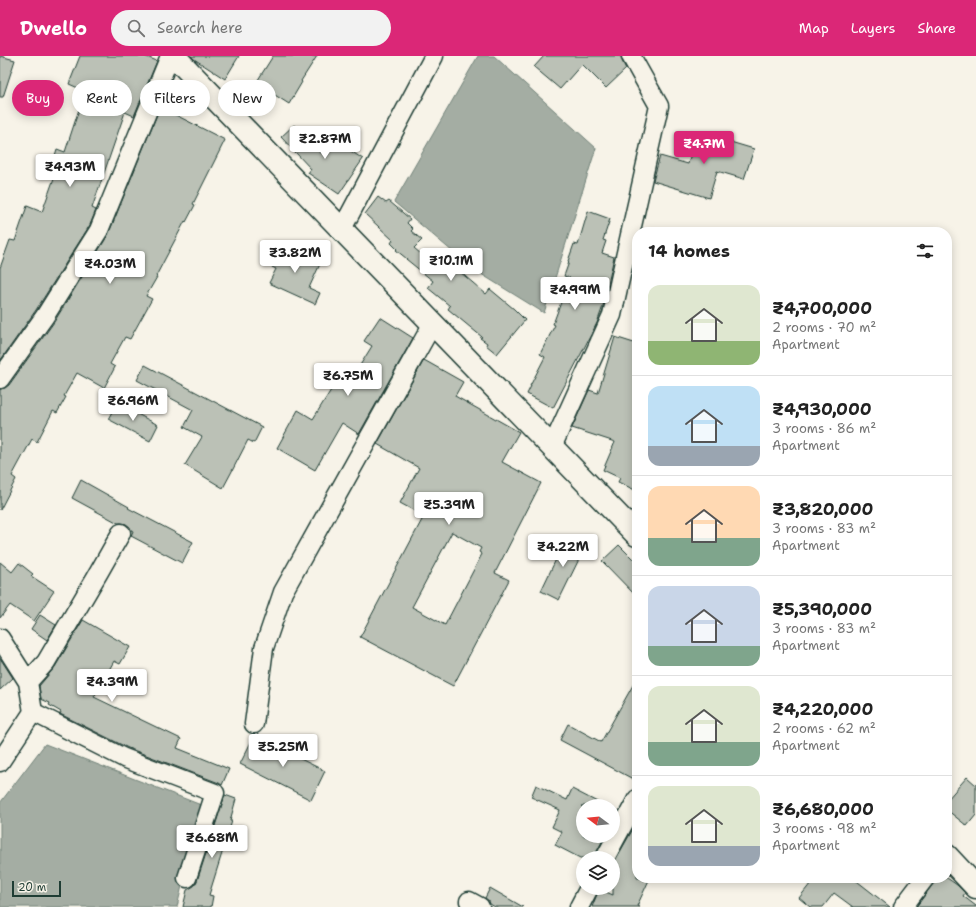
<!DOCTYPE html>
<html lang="en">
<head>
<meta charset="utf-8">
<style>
	:root { --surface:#fff; --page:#f2f2f2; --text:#222; --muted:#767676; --line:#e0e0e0; --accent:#db2777 }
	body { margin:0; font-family:"Shantell Sans",sans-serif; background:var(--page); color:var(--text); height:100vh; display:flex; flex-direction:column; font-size:15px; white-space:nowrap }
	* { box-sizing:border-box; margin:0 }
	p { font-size:13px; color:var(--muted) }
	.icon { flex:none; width:22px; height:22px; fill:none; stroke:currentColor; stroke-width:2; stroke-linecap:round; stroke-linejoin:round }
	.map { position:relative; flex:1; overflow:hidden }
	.drawer { position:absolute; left:632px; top:171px; width:320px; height:656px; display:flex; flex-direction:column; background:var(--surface); border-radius:16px; box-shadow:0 2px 10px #0003 }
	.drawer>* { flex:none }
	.hud { position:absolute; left:12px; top:24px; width:380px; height:36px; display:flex; gap:8px }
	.needle { width:26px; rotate:286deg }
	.fabs { position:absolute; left:576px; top:743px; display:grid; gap:8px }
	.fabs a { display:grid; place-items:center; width:44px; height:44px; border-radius:50%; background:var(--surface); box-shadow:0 2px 10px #0003; font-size:20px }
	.scale { position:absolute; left:12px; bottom:10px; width:49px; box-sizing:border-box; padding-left:4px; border:2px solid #1f3d34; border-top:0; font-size:11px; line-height:14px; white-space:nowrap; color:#1f3d34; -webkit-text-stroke:3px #f7f3e8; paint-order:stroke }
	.price { position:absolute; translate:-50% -34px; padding:0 9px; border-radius:4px; background:#fff; color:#222; font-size:13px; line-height:26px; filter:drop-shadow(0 1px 2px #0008) }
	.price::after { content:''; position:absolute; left:50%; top:24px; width:12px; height:9px; margin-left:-6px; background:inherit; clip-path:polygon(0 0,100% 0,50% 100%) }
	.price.on { background:var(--accent); color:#fff }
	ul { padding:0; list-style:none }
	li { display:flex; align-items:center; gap:12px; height:100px; padding:0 16px }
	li+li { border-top:1px solid var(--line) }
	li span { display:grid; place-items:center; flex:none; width:112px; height:80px; border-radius:12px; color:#555 }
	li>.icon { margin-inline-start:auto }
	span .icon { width:48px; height:48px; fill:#fffc; stroke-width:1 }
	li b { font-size:17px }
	h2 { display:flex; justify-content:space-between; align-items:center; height:48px; padding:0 16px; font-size:17px }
	.tag { padding:0 14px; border-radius:18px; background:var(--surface); box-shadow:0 2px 10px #0003; font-size:14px; line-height:36px }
	.tag.on { background:var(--accent); color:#fff }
	header { display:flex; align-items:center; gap:24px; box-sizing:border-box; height:56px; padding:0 20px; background:var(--accent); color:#fff }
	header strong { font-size:19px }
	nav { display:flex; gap:22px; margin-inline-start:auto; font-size:14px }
	.search { width:280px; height:36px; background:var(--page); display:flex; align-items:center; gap:10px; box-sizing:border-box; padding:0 14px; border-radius:22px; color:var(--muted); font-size:15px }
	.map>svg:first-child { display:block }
	.water { fill:#a4ada3; stroke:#6f8077 }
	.building { fill:#bbc1b6; stroke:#1f3d34; fill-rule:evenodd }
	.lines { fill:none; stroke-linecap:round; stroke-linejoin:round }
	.street-casing { stroke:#1f3d34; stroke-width:21 }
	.secondary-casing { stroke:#1f3d34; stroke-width:25 }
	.street { stroke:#f7f3e8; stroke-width:18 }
	.secondary { stroke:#f7f3e8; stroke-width:22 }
</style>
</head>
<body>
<header>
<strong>Dwello</strong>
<div class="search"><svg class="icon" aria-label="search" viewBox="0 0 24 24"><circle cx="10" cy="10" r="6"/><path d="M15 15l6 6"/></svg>Search here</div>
<nav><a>Map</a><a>Layers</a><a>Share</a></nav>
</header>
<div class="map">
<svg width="976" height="851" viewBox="0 0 976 851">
	<rect width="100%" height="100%" fill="#f7f3e8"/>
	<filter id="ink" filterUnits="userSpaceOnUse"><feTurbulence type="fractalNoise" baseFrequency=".025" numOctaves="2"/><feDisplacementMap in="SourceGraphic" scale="8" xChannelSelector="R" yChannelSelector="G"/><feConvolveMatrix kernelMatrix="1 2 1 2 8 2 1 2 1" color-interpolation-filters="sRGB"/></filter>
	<g filter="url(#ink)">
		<path class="water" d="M478,0H494L596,92L544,257L473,213L394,146Z
			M45,688L201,749L177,851H0V747Z"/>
		<path class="building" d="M0,0L15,4L3,41H0Z
			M80,0H144L157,5L134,60L125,56L92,152L96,154L90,169L36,254L0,305V212L10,184L15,185L27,150L42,156L59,108L53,106L57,93L65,96L85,35L69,28Z
			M191,0H239L225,23L194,3Z
			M273,0H317L301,25L302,26L289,48L256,27Z
			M544,0H621L622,5L626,13L606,32L582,8L560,33L534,11Z
			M160,51L225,84L193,148L195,149L186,166L185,165L156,220L157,221L146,240L152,243L130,283L125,281L110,308L115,311L104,332L77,317L64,340L66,341L57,357L53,355L37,386L32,383L12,420L16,423L0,454V333L5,332L9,329L54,266L108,179Z
			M294,69L321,97L331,82L363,103L339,138L308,117L311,113L281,81Z
			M697,76L754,93L744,123L717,115L709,142L653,125L660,100L688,108Z
			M378,141L386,147L389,145L410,163L407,167L413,173L411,175L422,184L414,192L441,215L447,208L457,217L459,215L486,238L490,233L514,253L525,264L497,298L486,289L487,287L480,282L482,281L448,253L450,250L428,232L433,225L406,203H407L396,194L397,193L391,187L393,184L365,158Z
			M588,155L610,163L603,184L606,185L602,197L614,201L603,250L597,267L553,352L527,338L531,330H530L545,301L540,298L555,269L553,268L570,222L564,220L569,206L568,205L574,188L578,189Z
			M282,190L320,208L309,232L320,237L315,248L269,227L276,213L272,211Z
			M380,261L413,282L359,378L342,367L315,414L277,392L298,354L313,363L344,313L354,319L372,290L364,285Z
			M615,281L637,288V435L618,426L620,422L603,414L615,386L572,372L589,334L598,337Z
			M424,304L463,326L455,340L519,376L502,406L541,427L495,517L509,524L453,630L360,581L424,460L400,447L419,412L377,388ZM452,476L481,492L479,496L482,498L445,569L412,551Z
			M145,309L262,371L254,387L248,384L231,417L223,432L185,409L202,381L184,371L193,354L137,324Z
			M117,347L158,369L150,385L108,363Z
			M81,424L129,451L128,452L193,486L182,507L131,480L133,475L131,474L130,471L126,468L121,467H118L72,442Z
			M567,480L586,489L559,544L541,535Z
			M619,489L637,507V541L602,505Z
			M0,506L12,516L19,507L33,518L31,520L54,535L34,565L10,549L0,562Z
			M40,559L56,569L47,584L31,573Z
			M83,564L130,591L120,608L114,605L94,641L181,683L177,692L229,713L222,729L219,727L128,692L60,658L61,656L49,649L50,647L41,643L39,630L55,611Z
			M0,602L13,622L0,634Z
			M637,622V716L633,723L560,684L568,668L601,686Z
			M254,680L325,715L311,744L240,708Z
			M967,721L976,729V759L967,770L947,754V744Z
			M536,729L567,744L572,733L605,750H581L583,751V780H605L596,797L595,802H580L555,789L562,776L552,771L560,754L531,741Z
			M225,739L236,743L230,765H232L209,839L213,840L211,851H183L187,834L194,830L197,825Z
			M633,773L637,775V822H650L637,850L640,851H592L599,833L613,839V808Z
			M815,822H853L890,851H853L834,837L823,851H810L799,842Z
			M935,822H947L957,829L965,837L963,840L976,850V851H916L933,828Z
			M490,832L523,851H495L490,848L489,845L485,842Z"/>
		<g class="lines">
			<g class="street-casing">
				<path id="street" d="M342,173L434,0
					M0,323L45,260L99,174L170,0
					M552,391L612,259L659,50L631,0
					M0,582L28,626L33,656L0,706
					M28,626L46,606L99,516L121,477
					M33,656L124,702L215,737L187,822
					M254,668L264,592L283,536L433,267
					M605,802L637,743
					M469,845L480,851
					M579,851L589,832
					M903,851L925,822"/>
			</g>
			<g class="secondary-casing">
				<path id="secondary" d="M174,0L637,479
					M947,800L976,831"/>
			</g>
			<use href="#street" class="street"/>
			<use href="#secondary" class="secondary"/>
		</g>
	</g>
</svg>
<div class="fabs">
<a><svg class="needle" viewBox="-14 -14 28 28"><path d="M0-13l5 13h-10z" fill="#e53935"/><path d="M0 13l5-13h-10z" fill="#767676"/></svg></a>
<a><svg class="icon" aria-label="layers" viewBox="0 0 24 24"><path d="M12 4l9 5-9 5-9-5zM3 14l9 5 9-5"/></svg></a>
</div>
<div class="scale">20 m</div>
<b class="price" style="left:325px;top:104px">₹2.87M</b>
<b class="price on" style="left:704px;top:109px">₹4.7M</b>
<b class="price" style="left:70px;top:132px">₹4.93M</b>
<b class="price" style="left:295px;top:218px">₹3.82M</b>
<b class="price" style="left:451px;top:226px">₹10.1M</b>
<b class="price" style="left:110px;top:229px">₹4.03M</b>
<b class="price" style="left:575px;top:255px">₹4.99M</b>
<b class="price" style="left:348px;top:341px">₹6.75M</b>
<b class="price" style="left:133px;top:366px">₹6.96M</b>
<b class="price" style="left:449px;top:470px">₹5.39M</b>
<b class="price" style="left:563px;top:512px">₹4.22M</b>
<b class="price" style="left:112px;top:647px">₹4.39M</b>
<b class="price" style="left:283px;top:712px">₹5.25M</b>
<b class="price" style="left:212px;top:803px">₹6.68M</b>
<div class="hud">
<a class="tag on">Buy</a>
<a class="tag">Rent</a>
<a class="tag">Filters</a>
<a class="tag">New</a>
</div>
<section class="drawer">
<h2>14 homes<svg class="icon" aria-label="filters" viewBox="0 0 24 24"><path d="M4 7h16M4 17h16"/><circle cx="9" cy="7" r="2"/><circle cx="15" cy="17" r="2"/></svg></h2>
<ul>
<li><span style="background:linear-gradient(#dfe7d0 70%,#8fb573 0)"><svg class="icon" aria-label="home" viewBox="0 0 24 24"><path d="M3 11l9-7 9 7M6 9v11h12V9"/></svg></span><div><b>₹4,700,000</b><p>2 rooms · 70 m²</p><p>Apartment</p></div></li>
<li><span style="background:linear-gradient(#bfe0f5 75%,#9aa5b1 0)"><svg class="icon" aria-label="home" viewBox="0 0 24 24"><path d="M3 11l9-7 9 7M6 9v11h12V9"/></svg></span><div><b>₹4,930,000</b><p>3 rooms · 86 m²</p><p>Apartment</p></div></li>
<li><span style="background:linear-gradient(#ffd9b3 65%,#7fa58c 0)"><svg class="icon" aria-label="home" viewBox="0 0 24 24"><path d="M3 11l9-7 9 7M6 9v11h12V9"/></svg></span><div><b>₹3,820,000</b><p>3 rooms · 83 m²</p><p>Apartment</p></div></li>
<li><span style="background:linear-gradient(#c9d6e8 75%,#7fa58c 0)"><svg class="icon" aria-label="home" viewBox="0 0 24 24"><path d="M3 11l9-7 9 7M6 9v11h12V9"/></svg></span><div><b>₹5,390,000</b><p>3 rooms · 83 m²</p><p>Apartment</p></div></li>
<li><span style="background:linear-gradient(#dfe7d0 70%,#7fa58c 0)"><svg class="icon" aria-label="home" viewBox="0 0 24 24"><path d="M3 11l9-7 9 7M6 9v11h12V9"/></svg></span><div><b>₹4,220,000</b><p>2 rooms · 62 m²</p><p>Apartment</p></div></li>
<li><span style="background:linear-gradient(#dfe7d0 75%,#9aa5b1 0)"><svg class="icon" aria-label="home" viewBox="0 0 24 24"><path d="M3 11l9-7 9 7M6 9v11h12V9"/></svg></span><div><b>₹6,680,000</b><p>3 rooms · 98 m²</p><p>Apartment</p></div></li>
</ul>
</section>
</div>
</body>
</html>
